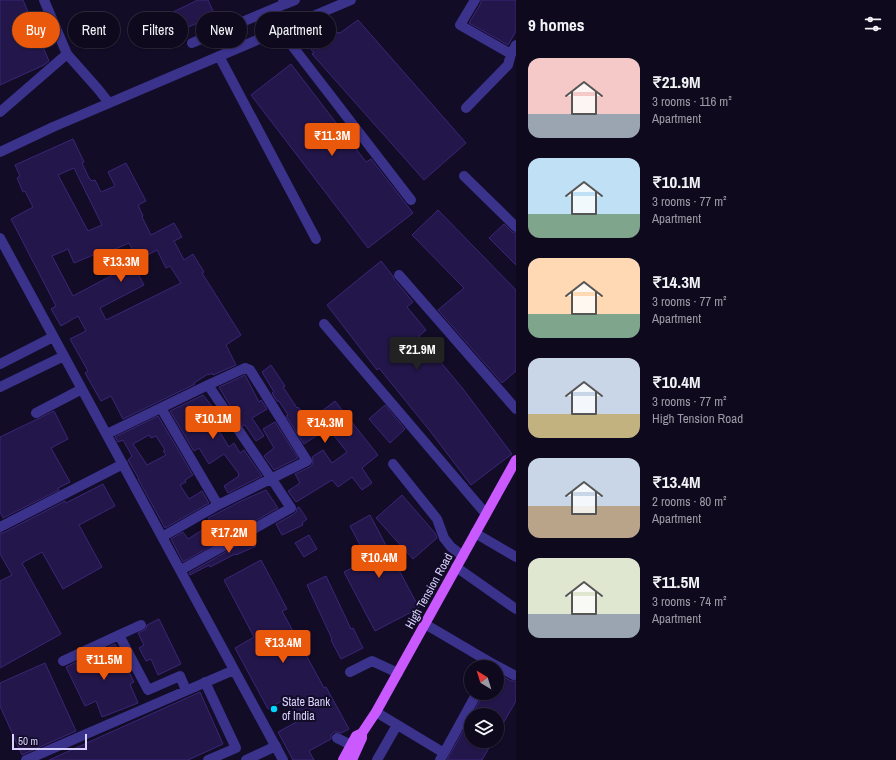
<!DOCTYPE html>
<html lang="en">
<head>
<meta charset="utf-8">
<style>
	:root { --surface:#0e091d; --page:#171226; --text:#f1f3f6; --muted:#9b9aa4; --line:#2e2a3b; --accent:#ea580c }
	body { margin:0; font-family:"Archivo Narrow",sans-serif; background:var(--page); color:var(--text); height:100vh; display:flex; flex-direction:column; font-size:15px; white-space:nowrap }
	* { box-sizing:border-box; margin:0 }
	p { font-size:13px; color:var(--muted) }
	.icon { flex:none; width:22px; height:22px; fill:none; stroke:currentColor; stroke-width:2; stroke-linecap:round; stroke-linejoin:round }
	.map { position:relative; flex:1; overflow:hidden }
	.panel { display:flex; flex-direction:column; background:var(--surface); width:380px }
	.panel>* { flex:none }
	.banner { position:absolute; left:12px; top:12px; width:380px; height:36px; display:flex; gap:8px }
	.needle { width:26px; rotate:322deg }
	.tools { position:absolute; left:464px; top:660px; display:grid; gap:8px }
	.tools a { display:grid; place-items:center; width:40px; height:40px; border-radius:50%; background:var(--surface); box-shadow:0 1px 3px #0004,0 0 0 1px var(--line); font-size:20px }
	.scale { position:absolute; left:12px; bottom:10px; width:75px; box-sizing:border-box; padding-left:4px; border:2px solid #d9d2ff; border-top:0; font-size:11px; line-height:14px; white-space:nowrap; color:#d9d2ff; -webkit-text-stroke:3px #120c27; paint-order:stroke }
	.price { position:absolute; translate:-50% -34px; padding:0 9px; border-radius:4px; background:var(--accent); color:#fff; font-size:13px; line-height:26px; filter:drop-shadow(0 1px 2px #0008) }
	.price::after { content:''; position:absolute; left:50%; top:24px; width:12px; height:9px; margin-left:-6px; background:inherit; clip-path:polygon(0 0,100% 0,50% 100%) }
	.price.current { background:#222; color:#fff }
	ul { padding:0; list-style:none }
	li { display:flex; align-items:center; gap:12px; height:100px; padding:0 12px }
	li span { display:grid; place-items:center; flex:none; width:112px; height:80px; border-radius:12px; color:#555 }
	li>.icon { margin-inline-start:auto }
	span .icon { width:48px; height:48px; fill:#fffc; stroke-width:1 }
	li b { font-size:17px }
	h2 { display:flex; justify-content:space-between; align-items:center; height:48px; padding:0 12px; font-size:17px }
	.pill { padding:0 14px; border-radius:18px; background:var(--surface); box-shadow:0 1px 3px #0004,0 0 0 1px var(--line); font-size:14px; line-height:36px }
	.pill.current { background:var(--accent); color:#fff }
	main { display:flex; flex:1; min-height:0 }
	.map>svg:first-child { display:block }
	.building { fill:#23164a; stroke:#3b2678; fill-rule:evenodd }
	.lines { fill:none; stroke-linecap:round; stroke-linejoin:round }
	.minor { stroke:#3a328b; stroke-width:10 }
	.major { stroke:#ca59ff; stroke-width:10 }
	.poi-dot { fill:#00d6fd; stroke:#120c27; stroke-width:1.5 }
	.labels { text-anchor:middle; stroke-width:4; stroke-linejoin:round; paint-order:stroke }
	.street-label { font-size:12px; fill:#d9d2ff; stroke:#120c27 }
	.poi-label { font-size:12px; fill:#d9d2ff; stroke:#120c27; text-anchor:start }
</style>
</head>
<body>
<main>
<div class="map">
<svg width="516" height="760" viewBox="0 0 516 760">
	<rect width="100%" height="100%" fill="#120c27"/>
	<path class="building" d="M0,0H23L49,61L44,65L0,85Z
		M198,0H208L215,15L182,30L173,12Z
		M481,0H516V31L508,45L469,23L481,3Z
		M358,20L466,143L424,180L312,54L314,53L307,44L326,30L340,33Z
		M291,64L366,162L371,159L413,213L368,248L251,95Z
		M73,139L84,162L82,163L89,178L92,181L95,180L101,192L115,186L108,172L126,163L146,201L138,205L143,216L142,217L151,235L174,223L182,237L174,241L184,260L193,254L204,272L202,273L241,335L226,345L236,365L213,375L212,373L209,375L208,374L194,383L195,384L123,419L111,396L101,401L85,373L88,371L70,339L86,331L78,316L61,326L51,309L56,306L11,219L33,207L25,191L23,192L17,178L20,176L15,165ZM74,168L102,225L88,231L58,175ZM129,243L138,260L157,250L166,268L170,266L181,283L106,320L100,308L144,285L133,264L73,296L52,256L68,249L74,263L98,253L99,256Z
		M438,210L516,290V371L502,383L438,310L464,288L412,235Z
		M504,224L512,232L516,233V265L489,238Z
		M381,261L393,276L394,279L413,302L407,307L426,330L419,336L463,389L512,454L471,485L430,431L379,368L377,370L327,305Z
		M271,365L285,386L283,387L297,408L298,407L309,421L335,401L378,455L362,468L372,483L362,490L352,477L338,487L332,480L296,502L288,491L300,483L295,474L310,467L312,465L313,461L312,457L323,450L332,463L347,452L328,428L304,444L286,416L288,415L279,401H277L272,393L274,392L262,372Z
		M245,375L259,402L261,400L267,409L252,418L264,436L256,441L245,425L243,426L226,399L219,387Z
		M203,395L224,421L216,426L229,447L234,443L240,453L244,450L262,476L228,493L224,486L239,476L238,475L239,474L224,454L209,464L199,448L194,451L170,411Z
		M385,405L405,429L390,443L369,419Z
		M54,411L68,439L51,448L70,482L58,488L59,490L3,518L0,512V437Z
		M158,416L193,475L185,480L186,482L180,485L189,499L202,491L209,503L165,528L138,479H139L128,460L132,456L123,440L118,442L115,437ZM149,435L151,438L156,436L165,450L163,451L166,455L147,465L133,444Z
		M275,422L298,458L274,470L264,456L274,448L263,429Z
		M103,484L115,506L79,525L102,567L63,589L42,552L22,563L61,634L0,668V581L12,575L0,554V533H3L65,501L66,503Z
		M266,490L278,508L183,562L171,539L183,532L188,539L212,524L208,518L241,501Z
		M402,495L435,533L437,538L413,559L376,518Z
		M299,507L307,519L302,523L303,525L282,535L276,524L294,514L296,512L297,508Z
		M370,515L419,608L375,631L344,572L368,560L350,526Z
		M309,535L317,549L304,557L295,543Z
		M252,537L256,546L236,555L235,554L210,567L209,565L190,575L189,573Z
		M261,560L287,609L282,611L324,688L326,687L349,729L341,733L337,732H334L331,735V739L309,751L314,760H293L278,732L300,720L287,698L268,709L235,648L254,637L224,580Z
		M326,576L351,629L353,628L363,648L341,659L331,640L332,639L307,585Z
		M159,619L181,664L158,675L151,659L146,661L139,648L144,645L138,633L146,629L147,625Z
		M115,644L134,682L130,684L138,703L102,717L96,701L85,706L66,667Z
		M45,663L76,731L22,755L0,706V683Z
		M497,673L511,681H516V701L497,734V715H472L484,693H497Z
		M200,692L223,744L188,760H49Z
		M471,717V741H493L482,760H447Z"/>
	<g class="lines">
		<path class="minor" d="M44,0L67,54L98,89L109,103
			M285,4L295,0
			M280,30L411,200
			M192,43L285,4L283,0
			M511,54L516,45
			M219,56L316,239
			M466,108L508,65L511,54L460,25L475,0
			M0,112L67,54
			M0,152L53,127L351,0
			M464,176L516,227
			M0,238L283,760
			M399,275L516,409
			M324,324L486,514
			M0,364L53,337
			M0,387L64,356
			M161,408L218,505
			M36,413L82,389
			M107,434L208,385L271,478L291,508L181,570
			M393,464L437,519L444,538L451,547L463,556
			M0,527L123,464
			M475,533L516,557
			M162,537L218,505L307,461L250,370L245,368L208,385
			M456,567L516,609
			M425,624L493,664L514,675
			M119,635L141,625
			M63,661L119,635L148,690L180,676L186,690
			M350,672L372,661L398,673
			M205,682L236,748L208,760
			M376,712L444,753L440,760
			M337,738L351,745
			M444,753L477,693
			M26,760L234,670
			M246,760L276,746
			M377,760L397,725"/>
		<path class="major" d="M343,760L356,736L362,733L376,712L516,460
			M352,760L362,738V733"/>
	</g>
	<circle class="poi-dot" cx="274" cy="709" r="4"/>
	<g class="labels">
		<g class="street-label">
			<text transform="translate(429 591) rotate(-61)" y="4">High Tension Road</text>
		</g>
		<g class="poi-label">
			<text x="282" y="706">State Bank<tspan x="282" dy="14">of India</tspan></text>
		</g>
	</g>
</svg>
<div class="tools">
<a><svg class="needle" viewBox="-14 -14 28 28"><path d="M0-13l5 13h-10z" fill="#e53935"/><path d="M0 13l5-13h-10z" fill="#9b9aa4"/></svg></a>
<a><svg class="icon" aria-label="layers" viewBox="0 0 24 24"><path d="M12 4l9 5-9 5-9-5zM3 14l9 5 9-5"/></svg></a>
</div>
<div class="scale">50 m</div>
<b class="price" style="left:332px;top:157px">₹11.3M</b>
<b class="price" style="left:121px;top:283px">₹13.3M</b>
<b class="price current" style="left:417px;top:371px">₹21.9M</b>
<b class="price" style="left:213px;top:440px">₹10.1M</b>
<b class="price" style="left:325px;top:444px">₹14.3M</b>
<b class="price" style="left:229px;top:554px">₹17.2M</b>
<b class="price" style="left:379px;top:579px">₹10.4M</b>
<b class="price" style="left:283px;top:664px">₹13.4M</b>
<b class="price" style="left:104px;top:681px">₹11.5M</b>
<div class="banner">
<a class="pill current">Buy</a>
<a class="pill">Rent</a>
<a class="pill">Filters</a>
<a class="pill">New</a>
<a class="pill">Apartment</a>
</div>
</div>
<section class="panel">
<h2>9 homes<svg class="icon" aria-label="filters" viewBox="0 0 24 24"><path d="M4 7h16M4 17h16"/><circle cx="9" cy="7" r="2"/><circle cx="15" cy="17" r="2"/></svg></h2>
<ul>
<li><span style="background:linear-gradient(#f6c9c9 70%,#9aa5b1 0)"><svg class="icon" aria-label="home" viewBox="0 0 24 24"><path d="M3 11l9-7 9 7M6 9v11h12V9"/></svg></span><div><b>₹21.9M</b><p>3 rooms · 116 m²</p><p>Apartment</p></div></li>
<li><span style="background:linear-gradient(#bfe0f5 70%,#7fa58c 0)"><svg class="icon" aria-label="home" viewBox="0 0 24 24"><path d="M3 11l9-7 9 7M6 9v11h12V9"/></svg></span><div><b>₹10.1M</b><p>3 rooms · 77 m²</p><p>Apartment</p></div></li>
<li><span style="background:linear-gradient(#ffd9b3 70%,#7fa58c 0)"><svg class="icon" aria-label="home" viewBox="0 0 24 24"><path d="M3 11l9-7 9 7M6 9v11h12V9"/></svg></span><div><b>₹14.3M</b><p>3 rooms · 77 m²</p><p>Apartment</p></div></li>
<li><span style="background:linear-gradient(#c9d6e8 70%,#c2b280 0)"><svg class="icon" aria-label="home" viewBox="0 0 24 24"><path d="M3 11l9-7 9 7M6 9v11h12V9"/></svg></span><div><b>₹10.4M</b><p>3 rooms · 77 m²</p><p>High Tension Road</p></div></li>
<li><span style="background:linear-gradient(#c9d6e8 60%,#b9a48a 0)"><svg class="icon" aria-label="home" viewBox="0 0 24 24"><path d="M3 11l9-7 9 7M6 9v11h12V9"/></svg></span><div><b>₹13.4M</b><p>2 rooms · 80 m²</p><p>Apartment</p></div></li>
<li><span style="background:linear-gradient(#dfe7d0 70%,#9aa5b1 0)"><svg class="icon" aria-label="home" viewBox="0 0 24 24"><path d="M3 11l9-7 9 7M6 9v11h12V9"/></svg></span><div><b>₹11.5M</b><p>3 rooms · 74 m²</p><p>Apartment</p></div></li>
</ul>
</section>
</main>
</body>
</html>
